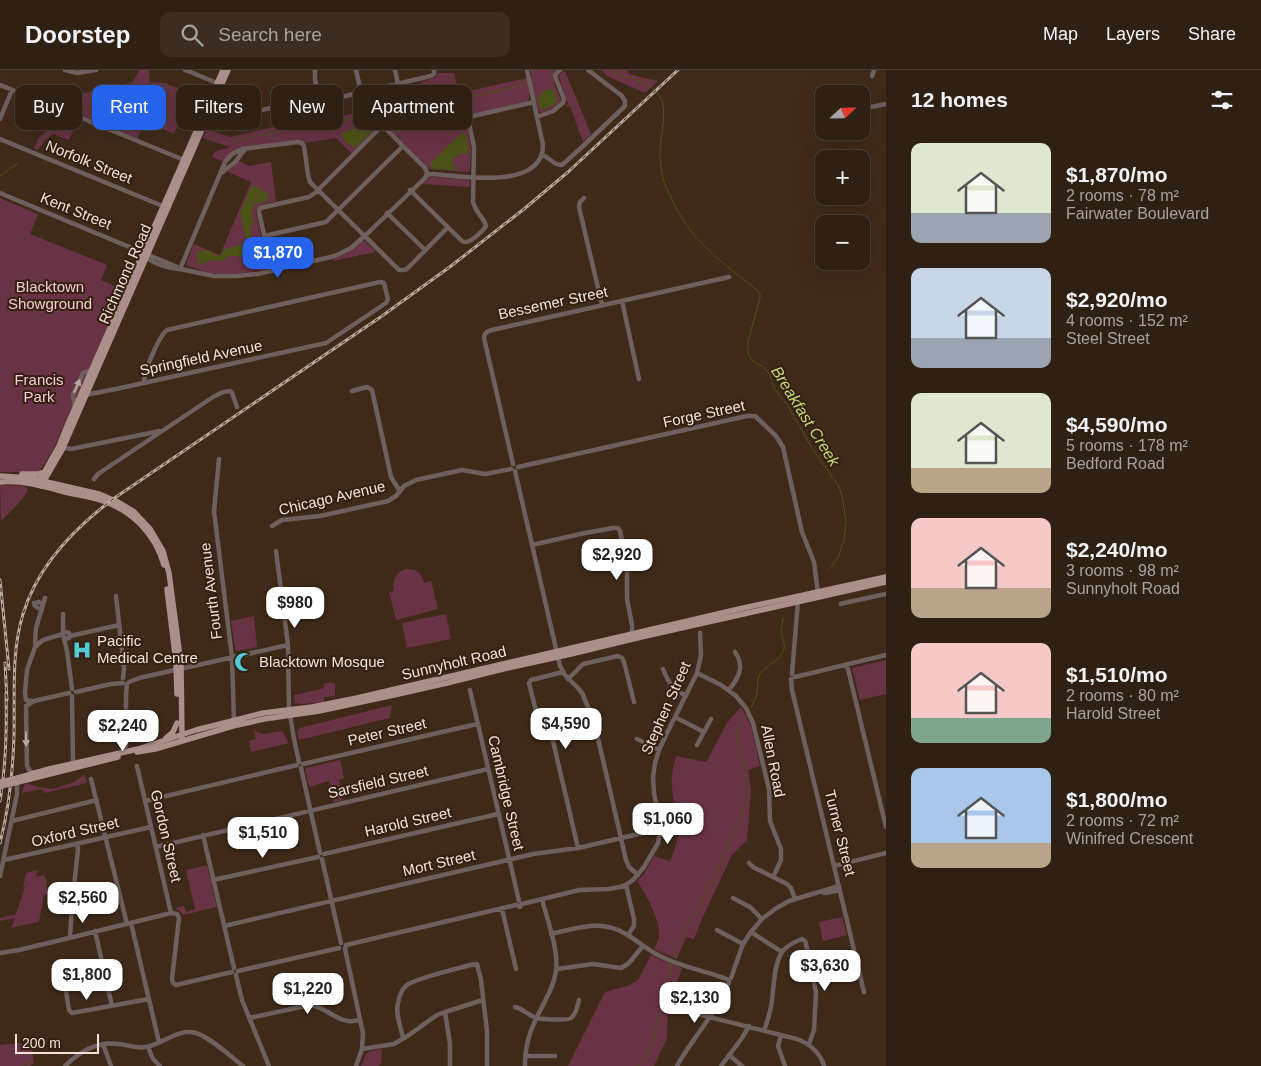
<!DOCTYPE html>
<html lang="en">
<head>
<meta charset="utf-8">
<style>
	:root { --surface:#2f2014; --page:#3b2d22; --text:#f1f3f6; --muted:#a7a3a0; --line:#4a3e34; --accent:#2563eb }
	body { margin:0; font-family:Arial,sans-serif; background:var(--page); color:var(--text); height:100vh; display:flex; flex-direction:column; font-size:19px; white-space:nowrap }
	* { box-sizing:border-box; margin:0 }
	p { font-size:16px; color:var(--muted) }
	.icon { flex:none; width:28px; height:28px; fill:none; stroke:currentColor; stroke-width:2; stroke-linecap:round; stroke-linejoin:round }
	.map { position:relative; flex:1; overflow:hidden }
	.sheet { display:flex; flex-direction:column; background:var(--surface); width:375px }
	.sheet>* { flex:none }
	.hud { position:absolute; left:15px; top:15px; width:475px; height:45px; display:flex; gap:10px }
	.needle { width:32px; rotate:68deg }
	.controls { position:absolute; left:815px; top:15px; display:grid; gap:10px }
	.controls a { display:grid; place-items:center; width:55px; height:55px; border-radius:10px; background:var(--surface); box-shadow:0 5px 20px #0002,0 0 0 1px var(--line); font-size:25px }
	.scale { position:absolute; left:15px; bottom:12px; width:84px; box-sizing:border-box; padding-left:5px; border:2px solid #f1e3d9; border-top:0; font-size:14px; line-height:18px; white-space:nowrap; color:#f1e3d9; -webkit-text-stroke:4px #342010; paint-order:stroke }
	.price { position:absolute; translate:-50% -42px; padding:0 11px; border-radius:10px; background:#fff; color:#222; font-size:16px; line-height:32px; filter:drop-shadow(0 1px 2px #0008) }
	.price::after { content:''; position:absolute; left:50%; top:30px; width:15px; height:11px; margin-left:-8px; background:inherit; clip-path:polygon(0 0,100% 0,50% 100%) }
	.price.current { background:var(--accent); color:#fff }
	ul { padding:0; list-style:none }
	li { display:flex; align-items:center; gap:15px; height:125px; padding:0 25px }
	li span { display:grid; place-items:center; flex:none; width:140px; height:100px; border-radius:10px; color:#555 }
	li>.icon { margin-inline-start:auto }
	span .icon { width:60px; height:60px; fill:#fffc; stroke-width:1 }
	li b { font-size:21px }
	h2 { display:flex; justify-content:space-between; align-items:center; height:60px; padding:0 25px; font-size:21px }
	.chip { padding:0 18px; border-radius:10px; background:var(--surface); box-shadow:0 5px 20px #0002,0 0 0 1px var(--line); font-size:18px; line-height:45px }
	.chip.current { background:var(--accent); color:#fff }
	header { display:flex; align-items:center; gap:30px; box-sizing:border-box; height:70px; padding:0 25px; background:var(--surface); border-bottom:1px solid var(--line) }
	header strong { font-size:24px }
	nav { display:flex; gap:28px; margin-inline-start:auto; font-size:18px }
	.search { width:350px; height:45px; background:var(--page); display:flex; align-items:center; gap:12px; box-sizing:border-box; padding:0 18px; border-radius:10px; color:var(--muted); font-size:19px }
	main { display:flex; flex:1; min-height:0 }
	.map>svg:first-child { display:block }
	.green { fill:#673345 }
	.water { fill:#4a5217 }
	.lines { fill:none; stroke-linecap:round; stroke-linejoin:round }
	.stream { stroke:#4a5217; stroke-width:1 }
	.minor { stroke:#6e605e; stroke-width:4.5 }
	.major { stroke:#ab8f8b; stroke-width:5.5 }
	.rail-casing { stroke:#b9a89d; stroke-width:3 }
	.rail { stroke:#342010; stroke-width:1; stroke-dasharray:4; stroke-linecap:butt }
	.major-bridge { stroke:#ab8f8b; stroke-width:5.5 }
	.oneway { fill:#b6a8a2 }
	.labels { text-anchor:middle; stroke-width:4; stroke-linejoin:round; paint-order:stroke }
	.street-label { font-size:15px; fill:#f1e3d9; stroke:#342010 }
	.park-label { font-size:15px; fill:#f7cbd8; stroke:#342010 }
	.poi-label { font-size:15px; fill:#f1e3d9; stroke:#342010; text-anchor:start }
	.water-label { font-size:16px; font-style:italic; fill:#c9da71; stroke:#342010 }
</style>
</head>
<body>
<header>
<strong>Doorstep</strong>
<div class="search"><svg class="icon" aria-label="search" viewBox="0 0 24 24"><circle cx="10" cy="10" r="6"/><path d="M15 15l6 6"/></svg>Search here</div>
<nav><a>Map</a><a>Layers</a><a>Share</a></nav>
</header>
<main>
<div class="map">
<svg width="886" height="996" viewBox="0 0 886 996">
	<rect width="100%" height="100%" fill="#3f2a1a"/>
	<path class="green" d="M139,0H149L150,12L165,13L206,29L192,62L178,55L174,64L145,51L137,69L78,44L76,48L77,51L69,70L53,64L45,70L38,80L34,79L38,68L61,50L63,43L67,45L70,42L77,25L133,12Z
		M530,0H556C550,9 558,21 561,30V33L549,40L541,43L539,42L534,23L529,24V29L527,32L469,46L466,49V52L471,78L470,100L468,102L429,99L387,57L379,56L352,84L336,68L304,73L299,70L239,78L224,91H222L212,87L214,82L230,77L203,68L206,59L230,67L292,53L325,50L424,27L421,12L434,8L438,3H454L459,23L532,7Z
		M601,0H627L629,4L658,11L645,23L607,6Z
		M565,1L591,64L583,72L570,36L567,37L566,35L568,34L559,7L560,4Z
		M239,91L249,96L271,92L276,131C268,133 258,133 256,142L268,199C249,202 230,206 211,203C203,202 195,197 187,196L186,193L194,174L220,185L251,112L226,101L234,96Z
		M433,107L468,110L470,112L469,117L422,114L426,109Z
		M0,128L38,144L30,164L107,195L101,210L124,220L120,229L115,230L112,236L114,238L115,241L53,380L39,402H0Z
		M362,171H365L376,182L333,191V190L347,183Z
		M0,415L25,416L28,420C21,432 12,441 1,451Z
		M405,499C415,498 422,503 424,513L431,511L438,539L396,550L389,522L394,521C392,511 395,503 405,499Z
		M446,544L451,569L407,578L402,553Z
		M254,546L257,577L236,581L235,579L231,551Z
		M886,590V624L860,630L852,598Z
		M324,613H335V626L324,627V632L302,634L295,633L294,625L324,618Z
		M392,635L390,648L299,670L297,662L300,658Z
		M741,637L751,656L760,696L748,700L751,720L747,770L732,785L701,851L694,869L686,867L677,889L654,879C656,875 659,869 659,864C660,849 645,823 637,811L644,804L654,786L670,791C677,776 680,761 677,744C675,735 672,726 672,717C671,706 673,697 676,686L706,692L727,653Z
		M254,661L263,664L282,661L289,673L251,682L249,671L256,669Z
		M340,690L344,708L339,710L343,730L334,732L329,711L309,717L305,700L306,698Z
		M84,705L85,706L87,713L44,723L42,719L22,723L24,715L27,713L37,717L53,719L74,712Z
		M207,795L217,837L183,845L180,841L175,838L184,836L186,842L195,839L186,800Z
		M38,800L36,807L44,805L47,811L46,818L70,812L69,819L44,825L39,852L11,858L15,848L0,851V848L16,844L25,817H23L26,803Z
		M842,847L847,865L823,871L819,852Z
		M651,885L661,890L682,898L668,938L667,968L654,996H568L605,922L630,915L638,910Z
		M20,973L23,977L32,976L34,994L30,996H0V975Z
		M382,979L381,993L379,996H361C368,980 364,983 382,979Z"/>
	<path class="water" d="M549,18L550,20L552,19L554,22H555L558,31L555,32L554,35L543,40L540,38L538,27L543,22H544Z
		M371,55L374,59L372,62L358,75L354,78L347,72L342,66L343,63L345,61Z
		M463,62C469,67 468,77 468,84C461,83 454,85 452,92C453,96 456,96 458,100L433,99L430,96L431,94V93L458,66H459Z
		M252,115L268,123L269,128L266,131L254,134L252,143L254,155L250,157L253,178L244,186H230L220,191L212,190L199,195L196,182L206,180L220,186L223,180L247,173L240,142Z"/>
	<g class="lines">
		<path class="stream" d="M611,0C627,13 645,5 660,27C668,39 660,68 660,83C660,94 662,107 666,117C667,121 670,124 671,127C689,170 723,193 758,221L760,224V228L748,271V282L749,286L753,291L763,297L769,303L774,318L788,336L812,378L838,415L842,426L846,451L844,470L838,488L827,501
			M39,72C52,60 73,38 91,37L171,49L193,57
			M230,72L280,61L329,54L408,36L462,28L507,19L527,12
			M0,106L18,93
			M751,638L757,624L758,608L763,600L780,587L785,577L781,562L783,548
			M673,887L676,877L680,869L701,834L721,794L731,767L742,745L745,722L744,702L740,686L737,663L739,658L747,645
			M23,996L32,991
			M638,996L645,989L652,974L672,893"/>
		<path class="minor" d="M65,0L77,3L96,0
			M185,0L220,14
			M315,0V10L320,32
			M356,0L361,22
			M395,0L398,14
			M872,6L874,0
			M0,15L68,42
			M861,39L886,34
			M206,41L225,49L287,34L320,32L431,6L434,4V0
			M79,47L184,90
			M537,47L553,41L563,33L564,29L555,6L556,4L560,0
			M820,48L824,47
			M0,49L12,20
			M0,69L165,137
			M542,84L556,94L562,95L582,77L625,36V31L622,26L588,0
			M223,102C226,97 230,97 234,93C239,89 240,83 245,80
			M426,105L433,104C461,106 543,121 543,75L527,0
			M410,120L462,171C463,172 465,172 466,172C471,172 484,160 486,156C484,147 475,142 473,132L474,77L469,53V49L473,46L534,32
			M0,123L175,196L180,199L214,206H237L257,204L335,186L351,178L369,162L428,105
			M584,128L580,132L579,137L602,235
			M387,143L425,180
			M264,166L326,152L403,76
			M145,186C153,194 168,198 179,199
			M180,199L225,92L232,84L242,79L298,72L302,73L304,76L308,105L310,112L399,200H404L407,199L448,157
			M272,201L259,142L260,138L264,137L309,127L315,123L379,59L383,58L386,59L425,98L428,105
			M622,231L639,309
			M352,321L367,317L372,320L391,407L399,420
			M85,325L116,319L326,273L386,233L388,229L384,213L380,212L167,260C159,266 143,303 144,313
			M75,337L73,325L83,303L92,300
			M60,377L71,379L160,361
			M219,389L214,441L232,587L234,651
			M513,394L484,268C484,263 487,261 492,260L729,207
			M518,397L747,346H755L776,366L783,377L802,462L814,492L818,523
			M515,401L560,596L565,605L578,618L582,623L594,651L626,790L629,797L638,805
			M94,409L98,404L213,327L223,322L230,321L232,323L237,337
			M272,456L282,450L320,446L388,431L396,426L404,416L416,410L462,400L485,404L511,399
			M532,475L585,463L613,458H618L620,461L627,493V529L632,555V560L633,564L635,566
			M276,481L288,575L289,639L294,669L299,692
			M116,526L124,598L123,608
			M841,534L844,533L886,524
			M41,540L35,536L34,533L39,532L43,535
			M63,544V566L65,569L69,568L70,566L69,563L66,562L64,563
			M70,566L119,555
			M64,569L67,581L72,619
			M38,573H35L36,558L45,528
			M847,595L886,757
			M663,599C669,614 672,618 686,626
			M563,602L531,610L529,613L536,641L549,654L578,778
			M697,603L721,615L736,626L746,638L753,653L769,719L770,751L781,779V790L773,807
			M792,604L798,531
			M795,607L886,585
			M568,609L583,594L618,586L622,588L624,592L634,632
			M791,609L792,620L864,922
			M129,612L139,608L288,575
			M470,620L519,831
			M729,620C739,607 745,596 735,582
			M76,622L111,614L123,613
			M72,626L73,693
			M32,631L26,630L25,622L27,600L35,577L43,570L63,564
			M675,647L704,662
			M549,654L591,644
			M637,669L659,680
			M697,675L711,649
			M122,682L126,676V625L127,614
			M303,694L477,654
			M137,696L171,843
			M301,698L320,783
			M34,703L30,701L27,696L26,636L34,631L69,623
			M91,709L127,854
			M145,731L297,695
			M12,751L97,730
			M203,765L234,898
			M156,777L488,699
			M324,784L498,744
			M322,789L341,873
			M4,790L151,757
			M749,793L753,797L787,814L791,818L795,829
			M834,796L886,783
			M0,806L17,724V712
			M213,810L318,787
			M626,815L634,849V856L628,865
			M822,822L826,823L840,820
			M733,828L750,837L762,849
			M522,834L579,820L609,819L620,817L626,815L633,810L644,797L658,773L660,763V754L654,723L653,707L655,693L659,680L666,665L697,603L701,585L700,563
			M502,839L516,899
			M171,843L177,844L179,848L172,909L173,913L176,915L180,914L232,902
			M131,853L159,972
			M224,856L533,784L578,778L660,759
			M717,860L743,874
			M95,861L112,936
			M751,862L782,882
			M551,864C577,858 602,849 626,864C638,871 649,881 662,887C682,897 706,901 727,909
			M70,867L72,836L78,779L77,774
			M346,875L516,835L520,837L522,834
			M346,875L345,879L363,963L362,979L356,996
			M0,883L19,880L61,870L171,843
			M103,896L66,905L64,909L69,940L72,943L149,929
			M557,899L593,894L621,898L628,894L643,876
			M238,901L339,878
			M236,905L242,930L269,996
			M731,908L743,874L751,862L762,849L775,839L789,831L839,816
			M515,937C523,939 528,945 536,948C540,949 568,951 571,948C575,945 578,935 579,930
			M685,941L797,969C810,974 820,982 824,996
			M445,942L450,974V996
			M249,948L310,935C324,936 335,950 348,951C352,952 356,950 360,950
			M764,961C767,953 769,945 771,937C774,921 773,896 782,882C787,875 794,872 802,869L805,871L806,874L816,922L814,960L809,974
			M781,965L778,976L785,996
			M403,968C401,957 395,944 398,933C399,927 402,919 407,915C416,908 457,899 470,895L477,894L481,910L487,961V996
			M103,974L111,996
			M148,977L153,989L160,996
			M362,979L394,974L409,965L437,945L445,942L483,930
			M729,985L742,996
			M525,986H555
			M65,996C80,981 97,971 119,974C128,975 137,979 146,977C164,974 177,958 196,963C210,967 231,987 243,996
			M525,996C525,972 531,958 542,937C548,925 554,915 556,901C559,881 547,849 542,829
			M677,996C693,967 717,943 729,912
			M721,996L742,968L749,956"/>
		<path class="major" d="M22,404H38L44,402
			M0,406L29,408L99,424L118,432L133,441L150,459L163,481L169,503L181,594L182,668
			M0,412C22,410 44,416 65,422C77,425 90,426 103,431C133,441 155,464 164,495
			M37,415L59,376L67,356L223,0
			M41,416L63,378L228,0
			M167,519L176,593L177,624
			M166,668L173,662L177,653
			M137,682L155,679L233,656L264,649L319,641L394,625L447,613L503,599L571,584L641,567L886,512
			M14,709L49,699L138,679L196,660L263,643L312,637L357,628L739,539L886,507
			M14,713L118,687"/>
		<g class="rail-casing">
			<path id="rail" d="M0,510L9,599
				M5,593L7,630
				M0,731C6,695 7,660 6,623
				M0,773C9,738 13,701 14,665C15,624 11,583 23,544C38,495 75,457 116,427L382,246L451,196L524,139L568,102L678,0"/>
		</g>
		<use href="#rail" class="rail"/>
		<path class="major-bridge" d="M0,712L14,709
			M0,716L14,713"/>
	</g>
	<defs><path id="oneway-solid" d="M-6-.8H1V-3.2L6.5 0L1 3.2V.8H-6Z" transform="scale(1.25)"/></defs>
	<g class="oneway">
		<use href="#oneway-solid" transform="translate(77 316) rotate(-66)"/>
		<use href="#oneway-solid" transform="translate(26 669) rotate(89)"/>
	</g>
	<defs>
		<g id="hospital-bare" transform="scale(1.5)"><path d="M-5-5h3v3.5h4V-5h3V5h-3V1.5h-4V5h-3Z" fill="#52cbd9" stroke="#342010" stroke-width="2.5" paint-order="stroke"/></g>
		<g id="mosque-bare" transform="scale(1.5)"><path d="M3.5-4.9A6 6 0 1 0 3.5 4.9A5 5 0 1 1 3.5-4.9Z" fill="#52cbd9" stroke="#342010" stroke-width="2.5" paint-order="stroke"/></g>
	</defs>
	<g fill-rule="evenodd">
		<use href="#hospital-bare" x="82" y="580"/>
		<use href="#mosque-bare" x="244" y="592"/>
	</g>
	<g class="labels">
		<g class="street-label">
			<text transform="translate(89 92) rotate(22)" y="5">Norfolk Street</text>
			<text transform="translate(76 141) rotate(22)" y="5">Kent Street</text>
			<text transform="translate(125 204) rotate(-66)" y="5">Richmond Road</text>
			<text transform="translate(553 233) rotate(-12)" y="5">Bessemer Street</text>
			<text transform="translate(201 288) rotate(-12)" y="5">Springfield Avenue</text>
			<text transform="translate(704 344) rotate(-12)" y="5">Forge Street</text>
			<text transform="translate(332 428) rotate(-13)" y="5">Chicago Avenue</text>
			<text transform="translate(211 521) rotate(-97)" y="5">Fourth Avenue</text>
			<text transform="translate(454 593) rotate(-13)" y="5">Sunnyholt Road</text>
			<text transform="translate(666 638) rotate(-66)" y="5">Stephen Street</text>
			<text transform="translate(387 662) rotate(-13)" y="5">Peter Street</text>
			<text transform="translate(773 691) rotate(79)" y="5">Allen Road</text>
			<text transform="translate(378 712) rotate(-13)" y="5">Sarsfield Street</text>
			<text transform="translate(506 723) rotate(77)" y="5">Cambridge Street</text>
			<text transform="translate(408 752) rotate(-13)" y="5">Harold Street</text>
			<text transform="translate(75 762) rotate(-13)" y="5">Oxford Street</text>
			<text transform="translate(840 763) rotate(76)" y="5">Turner Street</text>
			<text transform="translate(166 766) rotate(77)" y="5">Gordon Street</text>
			<text transform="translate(439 793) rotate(-13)" y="5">Mort Street</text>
		</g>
		<g class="park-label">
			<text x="50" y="222">Blacktown<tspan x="50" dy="17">Showground</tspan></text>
			<text x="39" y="315">Francis<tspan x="39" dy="17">Park</tspan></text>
		</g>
		<g class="poi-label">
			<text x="97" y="576">Pacific<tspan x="97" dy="17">Medical Centre</tspan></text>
			<text x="259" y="597">Blacktown Mosque</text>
		</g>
		<g class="water-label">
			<text transform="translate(806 346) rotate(58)" y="6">Breakfast Creek</text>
		</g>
	</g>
</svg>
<div class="controls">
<a><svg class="needle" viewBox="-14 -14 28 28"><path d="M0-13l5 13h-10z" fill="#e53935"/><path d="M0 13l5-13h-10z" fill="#a7a3a0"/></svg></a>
<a>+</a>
<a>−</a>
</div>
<div class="scale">200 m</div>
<b class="price current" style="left:278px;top:209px">$1,870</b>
<b class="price" style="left:617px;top:511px">$2,920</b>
<b class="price" style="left:295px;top:559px">$980</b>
<b class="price" style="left:566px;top:680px">$4,590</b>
<b class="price" style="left:123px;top:682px">$2,240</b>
<b class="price" style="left:668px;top:775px">$1,060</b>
<b class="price" style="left:263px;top:789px">$1,510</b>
<b class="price" style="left:83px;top:854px">$2,560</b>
<b class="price" style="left:825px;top:922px">$3,630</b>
<b class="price" style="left:87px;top:931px">$1,800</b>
<b class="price" style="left:308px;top:945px">$1,220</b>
<b class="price" style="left:695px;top:954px">$2,130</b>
<div class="hud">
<a class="chip">Buy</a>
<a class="chip current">Rent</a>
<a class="chip">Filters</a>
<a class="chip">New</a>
<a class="chip">Apartment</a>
</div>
</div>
<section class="sheet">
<h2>12 homes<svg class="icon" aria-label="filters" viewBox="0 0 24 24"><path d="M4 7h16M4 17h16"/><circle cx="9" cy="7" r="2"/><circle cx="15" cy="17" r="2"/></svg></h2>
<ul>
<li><span style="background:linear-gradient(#dfe7d0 70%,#9aa5b1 0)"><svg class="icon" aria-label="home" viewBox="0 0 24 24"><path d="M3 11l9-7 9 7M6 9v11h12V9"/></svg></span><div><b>$1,870/mo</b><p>2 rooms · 78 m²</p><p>Fairwater Boulevard</p></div></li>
<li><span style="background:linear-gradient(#c9d6e8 70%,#9aa5b1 0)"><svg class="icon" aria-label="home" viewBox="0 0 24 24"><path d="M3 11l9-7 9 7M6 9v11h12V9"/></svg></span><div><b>$2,920/mo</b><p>4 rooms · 152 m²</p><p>Steel Street</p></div></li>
<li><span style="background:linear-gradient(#dfe7d0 75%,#b9a48a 0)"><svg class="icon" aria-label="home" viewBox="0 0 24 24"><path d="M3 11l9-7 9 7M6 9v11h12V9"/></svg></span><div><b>$4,590/mo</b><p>5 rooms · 178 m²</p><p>Bedford Road</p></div></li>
<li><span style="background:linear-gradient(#f6c9c9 70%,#b9a48a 0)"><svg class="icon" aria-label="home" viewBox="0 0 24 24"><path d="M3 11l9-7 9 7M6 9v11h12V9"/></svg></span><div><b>$2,240/mo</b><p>3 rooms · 98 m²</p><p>Sunnyholt Road</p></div></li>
<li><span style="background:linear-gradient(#f6c9c9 75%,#7fa58c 0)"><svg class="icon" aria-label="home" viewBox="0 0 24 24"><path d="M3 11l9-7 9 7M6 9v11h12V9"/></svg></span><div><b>$1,510/mo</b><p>2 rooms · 80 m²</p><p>Harold Street</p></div></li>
<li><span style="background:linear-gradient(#a9c7e8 75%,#b9a48a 0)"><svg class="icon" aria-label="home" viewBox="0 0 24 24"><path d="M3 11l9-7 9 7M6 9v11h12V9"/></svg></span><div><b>$1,800/mo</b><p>2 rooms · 72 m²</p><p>Winifred Crescent</p></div></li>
</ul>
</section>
</main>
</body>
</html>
